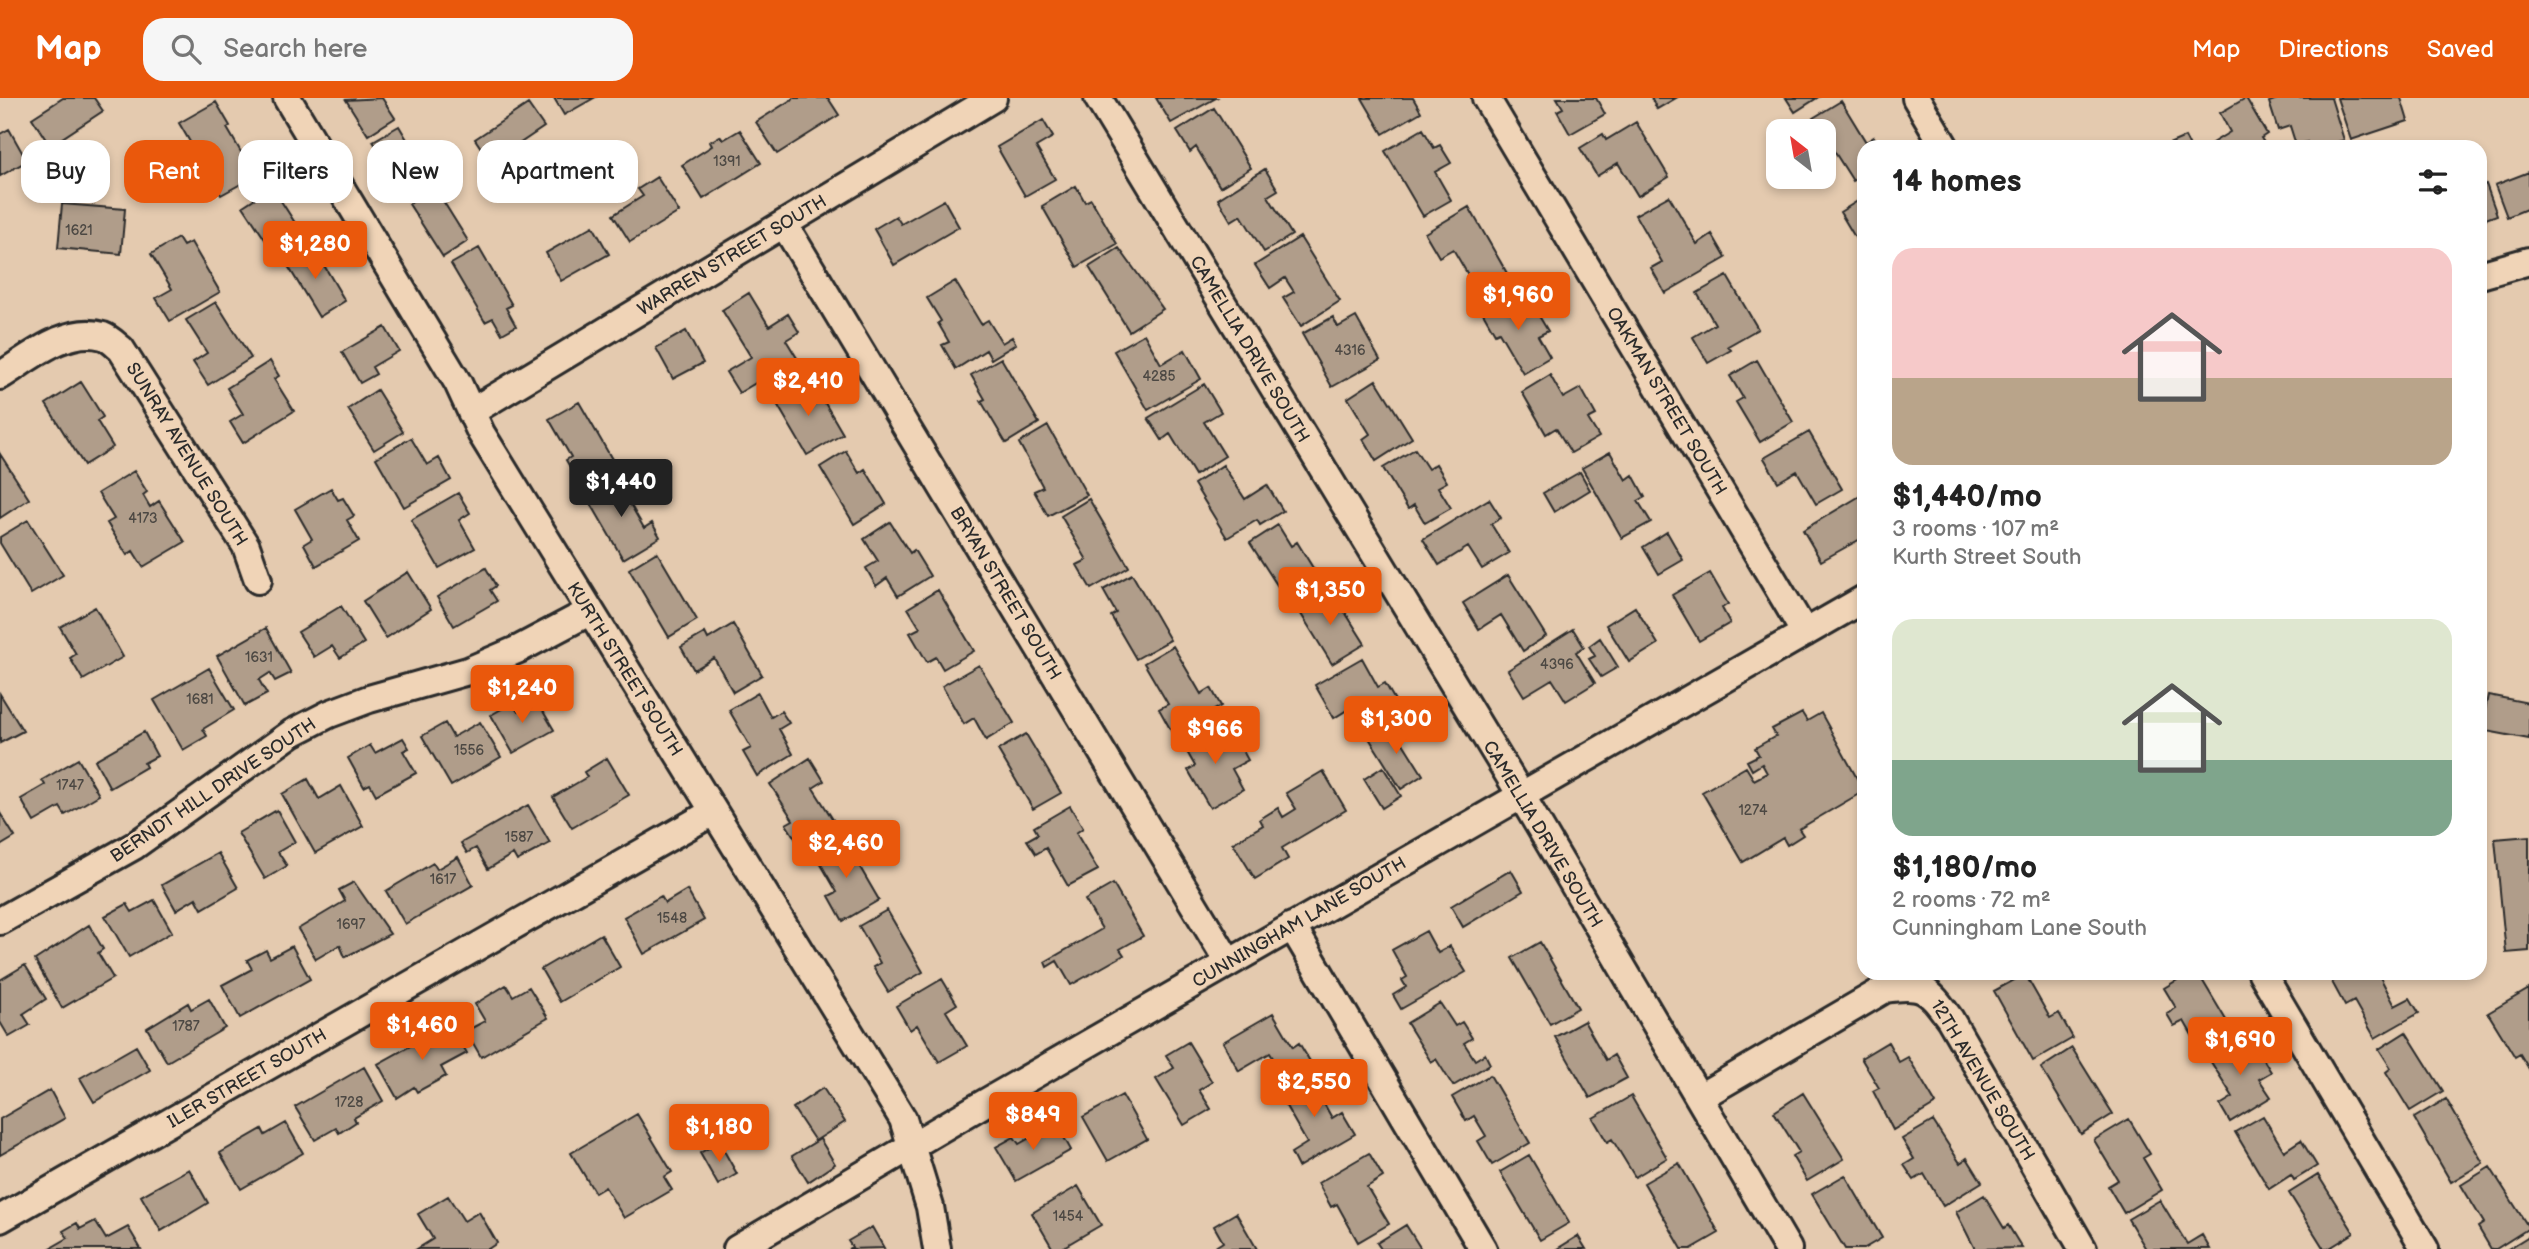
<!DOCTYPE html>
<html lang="en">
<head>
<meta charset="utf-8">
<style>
	:root { --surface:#fff; --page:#f6f6f6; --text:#222; --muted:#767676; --accent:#ea580c }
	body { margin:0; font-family:"Balsamiq Sans",sans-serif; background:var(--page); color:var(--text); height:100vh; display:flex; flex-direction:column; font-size:26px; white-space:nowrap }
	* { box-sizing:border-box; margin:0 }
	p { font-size:23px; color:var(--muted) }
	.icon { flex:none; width:38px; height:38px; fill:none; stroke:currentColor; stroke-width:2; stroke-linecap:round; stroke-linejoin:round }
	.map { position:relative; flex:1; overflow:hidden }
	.sheet { position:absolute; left:1857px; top:42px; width:630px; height:840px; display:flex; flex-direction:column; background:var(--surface); border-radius:21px; box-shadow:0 4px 10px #0003 }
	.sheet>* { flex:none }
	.guide { position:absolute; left:21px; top:42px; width:665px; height:63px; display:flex; gap:14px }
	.needle { width:46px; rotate:329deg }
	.controls { position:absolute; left:1766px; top:21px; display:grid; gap:14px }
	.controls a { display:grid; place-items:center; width:70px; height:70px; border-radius:14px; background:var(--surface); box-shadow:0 4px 10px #0003; font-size:35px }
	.price { position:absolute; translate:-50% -60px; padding:0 16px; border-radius:7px; background:var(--accent); color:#fff; font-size:23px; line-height:46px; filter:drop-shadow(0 2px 4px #0008) }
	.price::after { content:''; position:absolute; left:50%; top:42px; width:21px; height:16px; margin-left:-10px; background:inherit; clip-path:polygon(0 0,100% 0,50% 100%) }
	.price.active { background:#222; color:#fff }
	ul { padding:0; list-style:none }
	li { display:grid; align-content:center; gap:14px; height:371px; padding:0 35px }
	li span { display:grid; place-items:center; height:217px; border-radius:21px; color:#555 }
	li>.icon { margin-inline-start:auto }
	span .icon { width:126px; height:126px; fill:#fffc; stroke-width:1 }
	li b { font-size:30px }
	h2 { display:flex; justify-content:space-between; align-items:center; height:84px; padding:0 35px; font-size:30px }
	.tag { padding:0 24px; border-radius:21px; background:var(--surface); box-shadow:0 4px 10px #0003; font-size:24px; line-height:63px }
	.tag.active { background:var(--accent); color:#fff }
	header { display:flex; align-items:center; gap:42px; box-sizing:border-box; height:98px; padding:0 35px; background:var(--accent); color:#fff }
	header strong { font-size:33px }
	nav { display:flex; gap:38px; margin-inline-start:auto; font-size:24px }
	.search { width:490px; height:63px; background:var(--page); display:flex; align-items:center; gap:18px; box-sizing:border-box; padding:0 24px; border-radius:21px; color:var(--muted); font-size:26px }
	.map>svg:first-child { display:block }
	.building { fill:#b09d8a; stroke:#2b2b2b; stroke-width:2 }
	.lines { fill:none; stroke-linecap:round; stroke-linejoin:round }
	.minor-casing { stroke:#2b2b2b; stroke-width:32 }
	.minor { stroke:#f0d4b7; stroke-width:26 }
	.labels { text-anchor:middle; stroke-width:5; stroke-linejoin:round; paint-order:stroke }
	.number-label { font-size:14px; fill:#4c4843 }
	.street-label { font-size:18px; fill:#2b2b2b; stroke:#f0d4b7 }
</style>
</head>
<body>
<header>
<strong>Map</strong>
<div class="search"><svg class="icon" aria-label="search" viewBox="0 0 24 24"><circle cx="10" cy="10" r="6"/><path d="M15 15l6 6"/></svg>Search here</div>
<nav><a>Map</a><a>Directions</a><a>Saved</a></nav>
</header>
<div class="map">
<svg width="2529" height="1151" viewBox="0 0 2529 1151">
	<rect width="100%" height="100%" fill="#e4caaf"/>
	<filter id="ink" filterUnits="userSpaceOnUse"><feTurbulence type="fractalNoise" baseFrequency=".0143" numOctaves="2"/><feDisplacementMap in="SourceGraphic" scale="14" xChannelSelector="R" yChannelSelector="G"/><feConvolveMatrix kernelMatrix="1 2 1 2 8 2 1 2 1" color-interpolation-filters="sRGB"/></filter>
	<g filter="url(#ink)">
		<path class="building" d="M63,0H94L103,13L50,48L32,20Z
			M382,0L395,20L368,37L346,2Z
			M554,0H594L564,17Z
			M794,0H828L839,17L777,56L756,24Z
			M1156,0H1216L1171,25Z
			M1362,0H1413L1421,14L1383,36Z
			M1557,0H1596L1605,16L1570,36L1557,13L1563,10Z
			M1651,0H1676L1657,11Z
			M1786,0H1817L1795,14Z
			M2246,0L2267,36L2261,40L2267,49H2215L2212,45L2230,34L2220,15Z
			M2280,0H2331L2344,42L2321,49H2308L2307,44L2296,47L2290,28L2278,32L2269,4Z
			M2337,0H2401L2408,23L2351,42Z
			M1841,3L1866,44L1874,39L1880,49H1864V77L1853,83L1813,20Z
			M216,4L230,28L227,30L255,78L221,97L179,25Z
			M528,6L544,29L516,48L522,57L514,63L506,51L489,62L475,41Z
			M1214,10L1251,70L1220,89L1196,49L1190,54L1177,33Z
			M1043,22L1053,39L1036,49L1055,81L1025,98L997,49Z
			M1636,24L1669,79L1638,98L1618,65L1597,78L1580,50L1603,36L1606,42Z
			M399,28L431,82L405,98L373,43Z
			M9,31L27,63L0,78V36Z
			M1423,31L1434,50L1440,47L1451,65L1435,74L1451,102L1423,118L1385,53Z
			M740,32L761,65L703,101L682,67L712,48L710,44L720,38L723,42Z
			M2185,39L2190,49H2162Z
			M1265,71L1278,92L1268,98L1292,137L1264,154L1241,117L1231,123L1218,101Z
			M2529,74V110L2507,119L2495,87Z
			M657,79L679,114L630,144L613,117L643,98L638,91Z
			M2486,86L2497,117L2480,123V88Z
			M1076,88L1085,104L1091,101L1117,146L1077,169L1042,108Z
			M272,89L299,131L270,149L243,108Z
			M435,90L468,143L443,159L409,106Z
			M1669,98L1697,146L1712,136L1726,160L1665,195L1651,170L1662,164L1635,117Z
			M1864,99V137L1856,141L1840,114Z
			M944,102L959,129L894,167L874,131L896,118L901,126Z
			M62,106L125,111L121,156L58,150Z
			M1469,109L1508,177L1478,194L1453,151L1439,159L1425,135Z
			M593,128L609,156L561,183L546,155Z
			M1300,139L1340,203L1301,228L1283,200L1294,194L1285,180L1270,190L1255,167Z
			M178,140L183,148L191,144L220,194L170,223L156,200L172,191L151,156Z
			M312,147L345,203L319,219L285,163Z
			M479,150L512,207L506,210L516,228L502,236L493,220L485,224L451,166Z
			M1119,150L1163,211L1129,233L1089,169Z
			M1727,178L1758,231L1728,248L1731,252L1708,265L1693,239L1715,226L1697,195Z
			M955,183L981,226L988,222L1002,245L1012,239L1016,246L991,261L986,252L956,271L942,247L949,244L938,225L941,223L927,200Z
			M749,195L769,228L788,216L799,234L786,242L797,260L739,295L726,274L751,259L722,212Z
			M1502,195L1515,219L1533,208L1548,233L1538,238L1550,259L1523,275L1499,234L1495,236L1479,208Z
			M216,204L251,260L208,287L193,264L207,255L186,222Z
			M1333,219L1338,229L1356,219L1380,262L1332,289L1302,236Z
			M385,229L399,253L372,269L376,276L360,285L342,254Z
			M686,233L703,265L673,281L656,250Z
			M1144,236L1161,266L1185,252L1201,281L1148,312L1114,253Z
			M1001,260L1039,325L1006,345L981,303L985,301L971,277Z
			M1757,262L1793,324L1760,344L1736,304L1743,300L1730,278Z
			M270,263L279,278L274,281L294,313L243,345L230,324L243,316L227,290Z
			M1550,277L1563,300L1581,290L1596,317L1588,321L1599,339L1571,355L1556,330L1546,336L1522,294Z
			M802,282L814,304L822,300L843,336L807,357L773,299Z
			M1376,282L1412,340L1376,363L1363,341L1370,336L1348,300Z
			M81,284L103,319L97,323L113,349L84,367L46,306Z
			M1204,286L1221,314L1204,324L1225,358L1195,377L1170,336L1162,342L1148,320Z
			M377,292L403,334L374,352L348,311Z
			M579,304L613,363L578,383L566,362L571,359L549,321Z
			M1048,328L1087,397L1048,418L1034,393L1043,389L1019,345Z
			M1809,334L1842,391L1816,406L1797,373L1778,384L1764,360Z
			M411,340L427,367L439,360L451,382L404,409L376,360Z
			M1415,351L1428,371L1436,366L1447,384L1438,389L1451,410L1425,425L1414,407L1408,411L1383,370Z
			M846,353L859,375L865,371L886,406L854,426L820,369Z
			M1610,354L1626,382L1633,377L1645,399L1638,403L1651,424L1622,440L1582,370Z
			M0,356L29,401L0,420Z
			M1223,367L1245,401L1267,387L1283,413L1260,427L1257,422L1227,440L1194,386Z
			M134,373L147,394L143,397L150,409L159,403L185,444L143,469L133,453L127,457L107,425L114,421L98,395Z
			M1580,374L1590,392L1554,414L1543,395Z
			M615,380L644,430L652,425L660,439L623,461L586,397Z
			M331,390L338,402L343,400L354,418L347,422L359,443L316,468L304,446L312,441L295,411Z
			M458,395L470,415L459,422L475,450L439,470L411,422Z
			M1860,398L1864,404V439L1821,463L1803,432Z
			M1089,401L1129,469L1091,491L1077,467L1087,462L1061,418Z
			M1489,401L1501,420L1491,426L1509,455L1482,471L1468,449L1439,467L1423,441Z
			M28,422L63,477L31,496L0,445V439Z
			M890,424L910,455L914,452L930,478L898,498L887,480L876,488L866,470L878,463L864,441Z
			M1278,427L1291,448L1297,444L1321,483L1288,504L1250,445Z
			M1667,434L1683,462L1659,476L1643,449Z
			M657,454L697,522L669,539L629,471Z
			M486,470L496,488L490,492L497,503L454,528L437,499Z
			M408,474L431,511L386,540L363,503Z
			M1710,475L1728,506L1722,510L1730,525L1699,543L1672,497Z
			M1132,476L1170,542L1136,561L1111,518L1116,515L1103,492Z
			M1508,477L1546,538L1523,553L1501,517L1479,531L1463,505Z
			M938,492L974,553L943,571L936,559L927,564L910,535L920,530L908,510Z
			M1322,492L1334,510L1340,506L1365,546L1332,566L1296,508Z
			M341,508L364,545L340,560L332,548L314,559L298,534Z
			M95,509L123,559L83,582L70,560L76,556L60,529Z
			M1635,509L1658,546L1629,564L1606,527Z
			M733,526L762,577L733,594L714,560L694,572L681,549L705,535L708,541Z
			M266,530L291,575L275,583L270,575L259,582L267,596L245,608L217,558Z
			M1573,531L1584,549L1576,554L1595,585L1566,603L1552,581L1524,598L1508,572Z
			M1600,540L1618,569L1601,579L1589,561L1595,558L1589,548Z
			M1173,548L1201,596L1211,590L1221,608L1173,636L1159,611L1168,606L1144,565Z
			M1362,560L1378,589L1385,585L1397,606L1361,627L1352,609L1334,620L1315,587Z
			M979,567L1014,625L986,642L974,620L964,626L942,588Z
			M209,570L234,612L203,631L207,638L183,652L154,602Z
			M758,595L771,619L781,613L789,625L779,631L793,656L757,678L743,654L751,650L729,612Z
			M0,596L23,633L0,645Z
			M2488,597L2529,605V641L2481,632Z
			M537,603L554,632L513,655L491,617L512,605L518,614Z
			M1802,615L1807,623L1821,615L1864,693L1799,731L1803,737L1787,747L1783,740L1743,764L1702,694L1746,669L1754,682L1767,675L1762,666L1752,672L1747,663L1759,657L1755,650L1776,638L1772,631Z
			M480,624L501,659L451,688L422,638L445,625L453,639Z
			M1391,626L1423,677L1401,691L1369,640Z
			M1208,630L1219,649L1236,640L1248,662L1232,671L1243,691L1210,710L1188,672L1195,668L1182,645Z
			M144,634L157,658L144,665L146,669L110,690L95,662Z
			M1026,636L1061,695L1033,711L998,652Z
			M403,640L409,650L403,653L416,675L376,697L370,686L364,689L348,660L370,647L375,655Z
			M607,660L629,697L572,730L553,699L587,679L584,674Z
			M810,660L824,683L813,690L837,728L802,751L786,726L793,722L770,686Z
			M78,661L99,697L65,717L60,709L34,724L21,701L45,687L42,682Z
			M1383,669L1401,698L1382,710L1364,681Z
			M1323,673L1346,712L1282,750L1288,761L1255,781L1233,745L1263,727L1260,721L1278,710L1283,719L1296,711L1286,695Z
			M308,681L319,701L341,688L363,728L315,755L282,696Z
			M528,707L550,745L517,763L513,756L488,771L476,750L467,755L461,745Z
			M1070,708L1083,730L1076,735L1098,772L1068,788L1046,750L1036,756L1027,742L1038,736L1034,729Z
			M277,712L295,744L278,754L287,768L265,781L238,735Z
			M0,715L15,739L0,748Z
			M2529,738V853L2506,855L2495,741Z
			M843,740L879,802L843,823L829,798L837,794L815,756Z
			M218,755L238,790L202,811L196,800L176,812L162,787Z
			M458,759L473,787L405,826L386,793L433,765L437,771Z
			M1511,772L1523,793L1463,829L1451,808Z
			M354,784L390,836L345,859L340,847L316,861L298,831L345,803L339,792Z
			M1113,786L1143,838L1120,851L1124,857L1071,887L1057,863L1047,869L1045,864L1102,831L1085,802Z
			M687,792L704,822L644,856L624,819L661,798L665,805Z
			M154,802L172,834L129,859L105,818L127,806L132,814Z
			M887,812L923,874L888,894L873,869L880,865L859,828Z
			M89,827L103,851L98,855L113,880L62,910L35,862Z
			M1426,833L1438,855L1450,848L1466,874L1401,911L1393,897L1406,889L1402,882L1407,879L1392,852Z
			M601,836L620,869L560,904L541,871Z
			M1540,844L1578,910L1550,926L1512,860Z
			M292,848L310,881L240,920L222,887L252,871L247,862L266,852L270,860Z
			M25,867L46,901L23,916L30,927L9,939L0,924V882Z
			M2189,875H2198L2232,932L2200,951L2184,923L2174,928L2167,916L2176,910L2164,890Z
			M2348,875H2378L2395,908L2410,900L2419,915L2375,940L2354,903L2345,908L2332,884Z
			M2025,876L2050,920L2059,915L2073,940L2033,963L1994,893Z
			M942,881L957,906L946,913L967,948L939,964L917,927L910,932L896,908Z
			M506,887L513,898L529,889L548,920L481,959L466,933L485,923L475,906Z
			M2529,891V971L2520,956L2515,959L2488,915Z
			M209,901L225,930L167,964L147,930L188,905L191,911Z
			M1440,905L1455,928L1462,924L1472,940L1464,945L1475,962L1485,956L1490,966L1453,988L1436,961L1431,964L1407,925Z
			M1273,915L1293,949L1299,945L1311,965L1285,980L1270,955L1239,973L1223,944Z
			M1584,923L1606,962L1614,957L1627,980L1590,1000L1555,939Z
			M450,926L467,955L441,969L446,978L417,994L414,989L397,1000L378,966Z
			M2406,934L2443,993L2410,1013L2386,974L2391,970L2379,951Z
			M2235,939L2247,958L2257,951L2271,974L2259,981L2271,999L2230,1024L2220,1007L2233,999L2206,956Z
			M1188,944L1212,984L1199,992L1211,1011L1184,1027L1156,981L1174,970L1166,957Z
			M1888,944L1899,964L1908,959L1936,1006L1893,1032L1873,993L1879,990L1861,960Z
			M136,948L150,972L94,1004L80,980Z
			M2072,950L2113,1016L2081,1036L2041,970Z
			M364,969L383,1003L354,1020L356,1024L339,1035L336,1030L315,1042L295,1009Z
			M1316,974L1326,991L1318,995L1332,1020L1342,1014L1355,1036L1298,1069L1291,1055L1307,1045L1279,996Z
			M1490,977L1530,1045L1492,1067L1478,1043L1486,1038L1474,1018L1466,1023L1452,999Z
			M823,990L845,1024L815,1043L793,1010Z
			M50,992L65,1020L0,1057V1021Z
			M1803,995L1844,1061L1807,1083L1792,1058L1799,1054L1774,1014Z
			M1122,997L1147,1041L1108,1063L1083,1019Z
			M1631,998L1667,1060L1635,1079L1612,1041L1607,1044L1593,1020Z
			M2446,1001L2483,1065L2451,1084L2414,1020Z
			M637,1016L672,1074L664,1079L672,1092L624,1120L605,1089L595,1095L571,1055Z
			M2263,1018L2284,1053L2301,1042L2317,1068L2294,1082L2291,1077L2269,1091L2235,1034Z
			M2129,1021L2150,1056L2143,1060L2162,1092L2124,1115L2108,1088L2118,1082L2094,1042Z
			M1933,1023L1960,1065L1967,1060L1982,1084L1943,1108L1924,1076L1914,1082L1904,1067L1914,1061L1902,1041Z
			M286,1025L303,1055L241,1091L220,1055L262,1031L265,1037Z
			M1056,1025L1071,1052L1016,1083L996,1049L1014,1039L1019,1046Z
			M820,1041L835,1066L808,1084L792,1058Z
			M719,1044L737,1076L718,1087L700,1055Z
			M1369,1055L1383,1079L1367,1089L1389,1126L1358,1144L1337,1106L1331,1109L1318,1085Z
			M1529,1057L1569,1125L1540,1142L1500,1074Z
			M1679,1065L1719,1135L1691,1151H1682L1644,1085Z
			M2490,1069L2529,1130L2496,1151H2491L2478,1129L2484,1125L2461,1087Z
			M189,1071L208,1105L161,1133L141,1098Z
			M1845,1077L1882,1140L1863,1151H1845L1812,1096Z
			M2318,1077L2354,1135L2328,1151H2324L2289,1095Z
			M1078,1088L1101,1127L1060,1151H1053L1032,1115Z
			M1984,1097L2004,1130L2008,1127L2022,1150L1975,1151L1956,1114Z
			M448,1098L464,1123L479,1114L497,1145L488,1151H417L433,1141L418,1116Z
			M2160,1102L2187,1146L2202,1137L2210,1151H2146L2128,1121Z
			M1236,1115L1257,1151H1212L1223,1144L1214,1128Z
			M95,1123L106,1141L128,1129L141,1151H49L68,1140L63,1133L77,1125L80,1131Z
			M1406,1127L1421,1151H1381L1377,1145Z
			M872,1129L884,1150L848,1151L852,1149L848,1143Z
			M1578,1138L1586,1151H1557Z
			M2529,1138V1151H2508Z"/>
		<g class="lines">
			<g class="minor-casing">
				<path id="minor" d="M287,0L458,285L481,335L903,1021L930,1109L937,1151
					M1098,0L1521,697L1788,1151
					M1486,0L1805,535
					M1916,0L1945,49
					M784,126L1229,865
					M2480,177L2529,163
					M0,278C28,261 67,227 103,238C109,240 116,247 121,251L246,448L258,482
					M471,314L993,0
					M0,823L134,748L292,635L329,616L369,601L468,573L519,551L589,514
					M1292,828L1483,1151
					M2262,875L2425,1151
					M1700,999L1885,891C1924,885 1928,891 1950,921L2083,1151
					M0,1121L713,714
					M737,1151L976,1010L1864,501"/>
			</g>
			<use href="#minor" class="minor"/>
		</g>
	</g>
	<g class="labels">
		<g class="number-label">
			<text x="727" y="68">1391</text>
			<text x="79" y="137">1621</text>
			<text x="1350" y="257">4316</text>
			<text x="1159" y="283">4285</text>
			<text x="143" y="425">4173</text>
			<text x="259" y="564">1631</text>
			<text x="1557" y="571">4396</text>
			<text x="200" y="606">1681</text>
			<text x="469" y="657">1556</text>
			<text x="70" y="692">1747</text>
			<text x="1753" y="717">1274</text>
			<text x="519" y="744">1587</text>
			<text x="443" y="786">1617</text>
			<text x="672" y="825">1548</text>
			<text x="351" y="831">1697</text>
			<text x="186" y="933">1787</text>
			<text x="349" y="1009">1728</text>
			<text x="1068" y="1123">1454</text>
		</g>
		<g class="street-label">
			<text transform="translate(732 157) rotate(-31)" y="6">WARREN STREET SOUTH</text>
			<text transform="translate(1250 251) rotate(59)" y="6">CAMELLIA DRIVE SOUTH</text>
			<text transform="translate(1667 303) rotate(59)" y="6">OAKMAN STREET SOUTH</text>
			<text transform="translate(187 356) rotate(58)" y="6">SUNRAY AVENUE SOUTH</text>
			<text transform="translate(1006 495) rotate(59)" y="6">BRYAN STREET SOUTH</text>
			<text transform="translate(625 571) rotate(58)" y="6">KURTH STREET SOUTH</text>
			<text transform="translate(213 692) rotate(-34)" y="6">BERNDT HILL DRIVE SOUTH</text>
			<text transform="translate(1543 736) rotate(59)" y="6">CAMELLIA DRIVE SOUTH</text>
			<text transform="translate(1299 824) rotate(-30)" y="6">CUNNINGHAM LANE SOUTH</text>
			<text transform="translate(247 980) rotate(-30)" y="6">ILER STREET SOUTH</text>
			<text transform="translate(1983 982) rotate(59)" y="6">12TH AVENUE SOUTH</text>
		</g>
	</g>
</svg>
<div class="controls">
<a><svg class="needle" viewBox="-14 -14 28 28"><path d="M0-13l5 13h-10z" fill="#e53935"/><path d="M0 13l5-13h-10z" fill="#767676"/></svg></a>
</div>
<b class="price" style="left:315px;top:183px">$1,280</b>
<b class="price" style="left:1518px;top:234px">$1,960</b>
<b class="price" style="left:808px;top:320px">$2,410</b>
<b class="price active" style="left:621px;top:421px">$1,440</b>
<b class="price" style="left:1330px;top:529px">$1,350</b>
<b class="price" style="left:522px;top:627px">$1,240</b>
<b class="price" style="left:1396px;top:658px">$1,300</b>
<b class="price" style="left:1215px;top:668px">$966</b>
<b class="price" style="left:846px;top:782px">$2,460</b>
<b class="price" style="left:422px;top:964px">$1,460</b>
<b class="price" style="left:2240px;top:979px">$1,690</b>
<b class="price" style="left:1314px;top:1021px">$2,550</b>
<b class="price" style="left:1033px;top:1054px">$849</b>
<b class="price" style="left:719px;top:1066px">$1,180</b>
<div class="guide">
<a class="tag">Buy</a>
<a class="tag active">Rent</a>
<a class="tag">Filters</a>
<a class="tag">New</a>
<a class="tag">Apartment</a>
</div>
<section class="sheet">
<h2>14 homes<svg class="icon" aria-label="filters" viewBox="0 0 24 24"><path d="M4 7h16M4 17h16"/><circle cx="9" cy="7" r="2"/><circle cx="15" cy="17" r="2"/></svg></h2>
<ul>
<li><span style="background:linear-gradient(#f6c9c9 60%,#b9a48a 0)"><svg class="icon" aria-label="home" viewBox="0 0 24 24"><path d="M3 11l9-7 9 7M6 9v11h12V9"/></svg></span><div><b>$1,440/mo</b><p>3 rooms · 107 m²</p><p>Kurth Street South</p></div></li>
<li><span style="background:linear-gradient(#dfe7d0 65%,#7fa58c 0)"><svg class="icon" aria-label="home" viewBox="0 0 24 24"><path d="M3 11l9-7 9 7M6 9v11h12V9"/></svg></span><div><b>$1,180/mo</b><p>2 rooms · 72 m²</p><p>Cunningham Lane South</p></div></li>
</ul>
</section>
</div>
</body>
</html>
